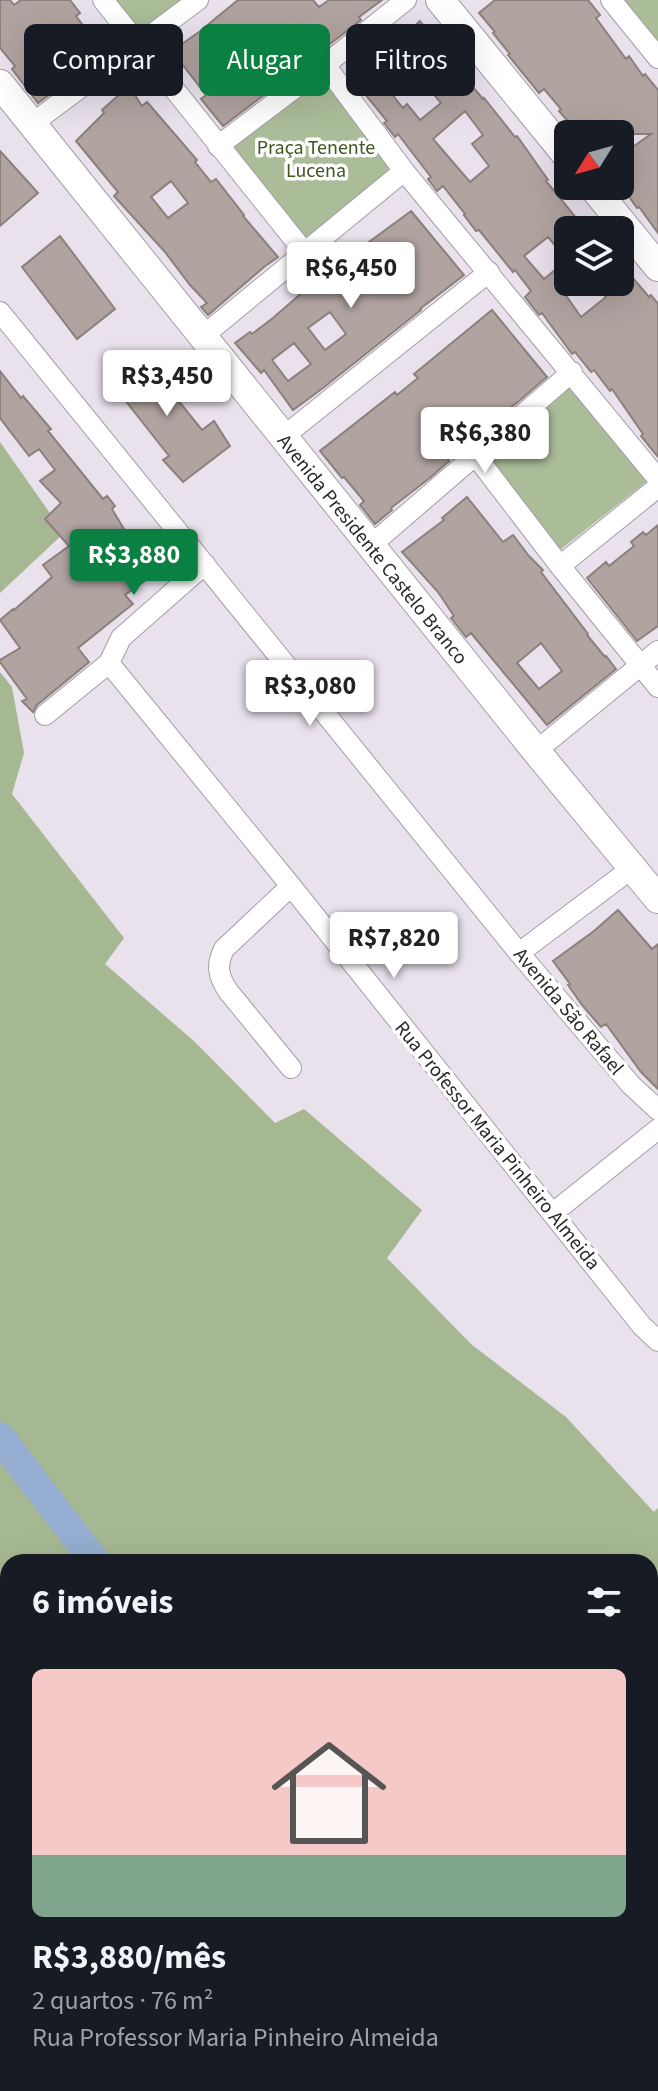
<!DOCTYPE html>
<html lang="pt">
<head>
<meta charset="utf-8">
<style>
	:root { --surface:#171b24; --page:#242831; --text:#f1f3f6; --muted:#9ea1a6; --accent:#0b8043 }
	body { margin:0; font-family:"Source Sans 3",sans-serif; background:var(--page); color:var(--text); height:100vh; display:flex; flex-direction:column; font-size:30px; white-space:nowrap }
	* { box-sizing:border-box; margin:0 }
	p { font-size:26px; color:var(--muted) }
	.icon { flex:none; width:44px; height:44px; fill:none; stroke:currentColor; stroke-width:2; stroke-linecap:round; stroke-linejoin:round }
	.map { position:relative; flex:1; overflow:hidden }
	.panel { position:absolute; left:0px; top:1554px; width:658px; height:538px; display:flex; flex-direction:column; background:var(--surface); border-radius:24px 24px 0 0; box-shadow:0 8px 32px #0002 }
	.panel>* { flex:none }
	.banner { position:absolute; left:24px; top:24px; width:610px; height:72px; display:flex; gap:16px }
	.needle { width:52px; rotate:233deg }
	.tools { position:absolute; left:554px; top:120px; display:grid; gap:16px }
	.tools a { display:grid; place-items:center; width:80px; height:80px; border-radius:12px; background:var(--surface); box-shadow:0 8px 32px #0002; font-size:40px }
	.price { position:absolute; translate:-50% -68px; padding:0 18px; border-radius:8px; background:#fff; color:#222; font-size:26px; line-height:52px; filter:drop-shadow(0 2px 4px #0008) }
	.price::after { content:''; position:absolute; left:50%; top:48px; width:24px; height:18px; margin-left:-12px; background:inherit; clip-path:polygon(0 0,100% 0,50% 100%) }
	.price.on { background:var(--accent); color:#fff }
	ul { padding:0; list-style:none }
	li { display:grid; align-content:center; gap:16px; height:424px; padding:0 32px }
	li span { display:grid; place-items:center; height:248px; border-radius:12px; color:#555 }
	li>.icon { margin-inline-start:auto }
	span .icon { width:144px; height:144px; fill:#fffc; stroke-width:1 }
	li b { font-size:34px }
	h2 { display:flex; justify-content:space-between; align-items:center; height:96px; padding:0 32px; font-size:34px }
	.pill { padding:0 28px; border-radius:12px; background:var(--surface); box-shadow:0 8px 32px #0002; font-size:28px; line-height:72px }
	.pill.on { background:var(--accent); color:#fff }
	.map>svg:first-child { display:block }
	.green { fill:#abbc99 }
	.forest { fill:#a6b892 }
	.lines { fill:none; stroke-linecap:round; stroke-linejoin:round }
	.stream { stroke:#94add0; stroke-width:5 }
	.river { stroke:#94add0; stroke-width:30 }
	.building { fill:#b0a3a0; stroke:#8c807c; stroke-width:2; fill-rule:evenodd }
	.street-casing { stroke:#a49da7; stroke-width:22 }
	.secondary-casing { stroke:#a49da7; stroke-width:30 }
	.highway-casing { stroke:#c3c3c4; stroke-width:38 }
	.street { stroke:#fff; stroke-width:20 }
	.secondary { stroke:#fff; stroke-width:28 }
	.highway { stroke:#a89451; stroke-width:36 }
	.labels { text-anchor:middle; stroke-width:7; stroke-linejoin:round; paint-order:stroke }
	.park-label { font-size:20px; fill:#40581f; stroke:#fff }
	.street-label { font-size:20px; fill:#2a272b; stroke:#fff }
</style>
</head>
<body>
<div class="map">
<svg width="658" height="2091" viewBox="0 0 658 2091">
	<rect width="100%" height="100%" fill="#e9e1ec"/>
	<path class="green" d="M115,0H183L144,31L135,26Z
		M623,0H658V42Z
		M325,74L404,171L307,246L230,147Z
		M572,383L650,479L560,550L484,455Z"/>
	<path class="forest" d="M0,442L64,533L0,593Z
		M0,672L12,687L24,753L12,794L124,938L105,964L195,1042L275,1123L304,1109L422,1210L387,1258L471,1344L566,1417L654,1512L658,1508V1801L650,1802V1562H8V1614L0,1606Z
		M650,1867H658V2091H199L203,2084H650Z
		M0,1933L8,1936V2015L0,2002Z
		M65,2084H169L165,2091H55L54,2090Z"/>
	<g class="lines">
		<path class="stream" d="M650,1764H658"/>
		<path class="river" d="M0,1437L95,1562
			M568,2084L576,2091"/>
	</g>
	<path class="building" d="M0,0H10L14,5L21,0H70L80,13L76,16L91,36L98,34L112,48L38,103L12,69L15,66L0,48Z
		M238,0H313L319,7L329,0H382L359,17L361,20L330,44L327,41L296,66L298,69L223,126L201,99L206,95L172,51L199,32Z
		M495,0H588L600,15L596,18L626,59L629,56L643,76L645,74L658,90V233L639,207L637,208L620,184V156L651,134H579L559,111L561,109L544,89L539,93L508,55L510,54L493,33L495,32L479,13Z
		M420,21L436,41L438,40L451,57L449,59L483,99L484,98L515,137L517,136L548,180L546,181L586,230H568V282H580L565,294L581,317L606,297L592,282H620V263L649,297L651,295L658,304V457L641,436L643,434L612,389L610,391L594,370L591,372L575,352L572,354L542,313L539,315L525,297L531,291L515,270L513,272L479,230L476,231L464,215L465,214L443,186L437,191L428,179L431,177L414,155L398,134L395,137L384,123L387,121L352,78L388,47L390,49ZM408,63L441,103L420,120L407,104L403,108L383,83ZM465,111L483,135L472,144L489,166L470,182L433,139ZM548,237L567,260L544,279L524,256Z
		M129,86L142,106L147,102L197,160L195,162L211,182L216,179L244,215L243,216L278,257L264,267L208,315L201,307L207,303L190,285L165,252L114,196L118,192L76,141L104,113L102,110ZM171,181L188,203L168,218L151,197Z
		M0,151L38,193L0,226Z
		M411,211L464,275L420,309L421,310L323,388L293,410L264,370L261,373L235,343L250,332L252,334L273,318L312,284ZM330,312L346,334L325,350L308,328ZM294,343L311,364L288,381L272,360Z
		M60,236L115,309L77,339L22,267Z
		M492,310L547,377L519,401L465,441L467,444L448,459L449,461L431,477L391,508L392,510L375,524L360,505L364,501L344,477L342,478L320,451L395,392L397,395L418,378L414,374Z
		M139,352L202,430L214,421L230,446L183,482L163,460L169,456L106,376Z
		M0,371L21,398L23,396L51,429L48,431L103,499L107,496L115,506L112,509L127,534L130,531L161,569L125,595L133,604L78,648L89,662L37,705L33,712L22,701L27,699L0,662V660L20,648L0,620L13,609L14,610L52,577L43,565L69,546L45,519L61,503L40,481L55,470L39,449L29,456L0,418Z
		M467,497L503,542L513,535L529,556L543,570L541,572L588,634L587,635L605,657L606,656L616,669L547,725L471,633L466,637L451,618L454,616L438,592L402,552L444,520L442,518ZM541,643L562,671L539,689L517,663Z
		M658,525V626L637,641L587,578L606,562L609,566L634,546L631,542L643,532L646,535Z
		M618,910L652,949L658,944V1089L641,1072L606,1024L601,1027L582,1005L568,985L570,984L553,961L594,931Z"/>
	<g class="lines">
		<g class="street-casing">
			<path id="street" d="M103,0L305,253
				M611,0L658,58
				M325,65L404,171L658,479
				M33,123L198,0
				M218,146L325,65L406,0
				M0,312L519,953L631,1085L658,1110
				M203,336L404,171
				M283,437L489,272
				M475,455L560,566L658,687
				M370,546L572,372
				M560,566L658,487
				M109,663L291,886L642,1326L658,1341
				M45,715L109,663L121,638L205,564
				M536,751L658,651
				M519,953L631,869
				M291,1068L228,991C218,976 216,965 224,949L291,886
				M553,1213L658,1129"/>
		</g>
		<g class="secondary-casing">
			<path id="secondary" d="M440,0L568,157
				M0,84L536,751L658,899
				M592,186L658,267"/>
		</g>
		<g class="highway-casing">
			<path id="highway" d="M650,1806L658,1805
				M650,1835H658
				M0,1908L8,1912
				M0,2061L8,2057
				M3,2091L14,2084
				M174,2091L178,2084"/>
		</g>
		<use href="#street" class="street"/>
		<use href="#secondary" class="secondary"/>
		<use href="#highway" class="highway"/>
	</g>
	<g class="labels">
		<g class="park-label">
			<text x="316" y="154">Praça Tenente<tspan x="316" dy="23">Lucena</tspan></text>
		</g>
		<g class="street-label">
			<text transform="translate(373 549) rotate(51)" y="7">Avenida Presidente Castelo Branco</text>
			<text transform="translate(569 1011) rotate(50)" y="7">Avenida São Rafael</text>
			<text transform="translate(498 1145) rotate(51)" y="7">Rua Professor Maria Pinheiro Almeida</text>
		</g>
	</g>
</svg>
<div class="tools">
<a><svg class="needle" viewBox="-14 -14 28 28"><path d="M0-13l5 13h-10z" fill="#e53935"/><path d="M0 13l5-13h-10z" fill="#9ea1a6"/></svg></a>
<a><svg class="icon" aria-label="layers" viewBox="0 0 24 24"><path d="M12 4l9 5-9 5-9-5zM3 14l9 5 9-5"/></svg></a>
</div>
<b class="price" style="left:351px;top:310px">R$6,450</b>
<b class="price" style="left:167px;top:418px">R$3,450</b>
<b class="price" style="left:485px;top:475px">R$6,380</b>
<b class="price on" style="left:134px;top:597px">R$3,880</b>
<b class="price" style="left:310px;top:728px">R$3,080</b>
<b class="price" style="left:394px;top:980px">R$7,820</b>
<div class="banner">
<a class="pill">Comprar</a>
<a class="pill on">Alugar</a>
<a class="pill">Filtros</a>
</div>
<section class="panel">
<h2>6 imóveis<svg class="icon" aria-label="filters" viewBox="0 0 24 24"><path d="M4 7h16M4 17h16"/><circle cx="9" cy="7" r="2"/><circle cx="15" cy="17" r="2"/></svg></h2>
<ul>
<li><span style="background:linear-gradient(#f6c9c9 75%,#7fa58c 0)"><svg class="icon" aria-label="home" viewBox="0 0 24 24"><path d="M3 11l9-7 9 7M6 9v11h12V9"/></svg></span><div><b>R$3,880/mês</b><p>2 quartos · 76 m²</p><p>Rua Professor Maria Pinheiro Almeida</p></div></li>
</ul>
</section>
</div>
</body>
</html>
